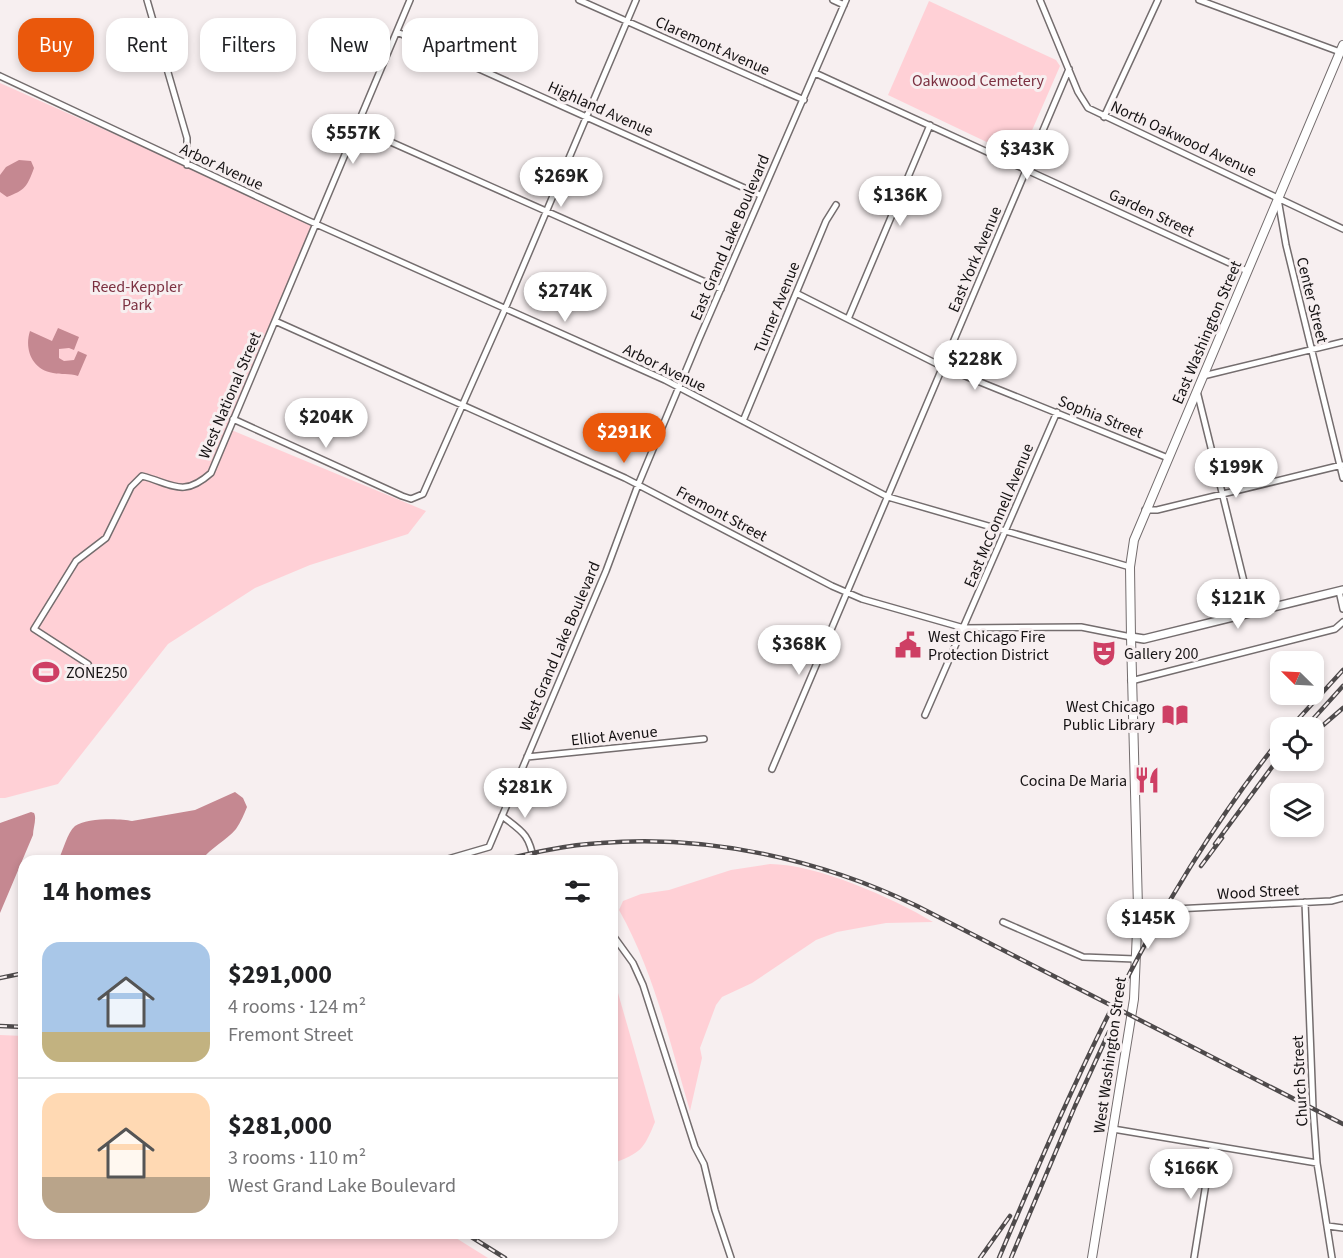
<!DOCTYPE html>
<html lang="en">
<head>
<meta charset="utf-8">
<style>
	:root { --surface:#fff; --page:#f6f6f6; --text:#202124; --muted:#757577; --line:#e0e0e0; --accent:#ea580c }
	body { margin:0; font-family:"Source Sans 3",sans-serif; background:var(--page); color:var(--text); height:100vh; display:flex; flex-direction:column; font-size:22px; white-space:nowrap }
	* { box-sizing:border-box; margin:0 }
	p { font-size:20px; color:var(--muted) }
	.icon { flex:none; width:33px; height:33px; fill:none; stroke:currentColor; stroke-width:2; stroke-linecap:round; stroke-linejoin:round }
	.map { position:relative; flex:1; overflow:hidden }
	.sheet { position:absolute; left:18px; top:855px; width:600px; height:384px; display:flex; flex-direction:column; background:var(--surface); border-radius:18px; box-shadow:0 3px 9px #0003 }
	.sheet>* { flex:none }
	.top-card { position:absolute; left:18px; top:18px; width:600px; height:54px; display:flex; gap:12px }
	.needle { width:39px; rotate:294deg }
	.fabs { position:absolute; left:1270px; top:651px; display:grid; gap:12px }
	.fabs a { display:grid; place-items:center; width:54px; height:54px; border-radius:12px; background:var(--surface); box-shadow:0 3px 9px #0003; font-size:30px }
	.price { position:absolute; translate:-50% -51px; padding:0 14px; border-radius:21px; background:#fff; color:#222; font-size:20px; line-height:39px; filter:drop-shadow(0 2px 3px #0008) }
	.price::after { content:''; position:absolute; left:50%; top:36px; width:18px; height:14px; margin-left:-9px; background:inherit; clip-path:polygon(0 0,100% 0,50% 100%) }
	.price.active { background:var(--accent); color:#fff }
	ul { padding:0; list-style:none }
	li { display:flex; align-items:center; gap:18px; height:150px; padding:0 24px }
	li+li { border-top:2px solid var(--line) }
	li span { display:grid; place-items:center; flex:none; width:168px; height:120px; border-radius:18px; color:#555 }
	li>.icon { margin-inline-start:auto }
	span .icon { width:72px; height:72px; fill:#fffc; stroke-width:1 }
	li b { font-size:26px }
	h2 { display:flex; justify-content:space-between; align-items:center; height:72px; padding:0 24px; font-size:26px }
	.pill { padding:0 21px; border-radius:18px; background:var(--surface); box-shadow:0 3px 9px #0003; font-size:21px; line-height:54px }
	.pill.active { background:var(--accent); color:#fff }
	.map>svg:first-child { display:block }
	.green { fill:#ffd0d6 }
	.water { fill:#c58891 }
	.lines { fill:none; stroke-linecap:round; stroke-linejoin:round }
	.minor-casing { stroke:#746d6e; stroke-width:8 }
	.tertiary-casing { stroke:#746d6e; stroke-width:10 }
	.secondary-casing { stroke:#746d6e; stroke-width:10 }
	.minor { stroke:#fff; stroke-width:5 }
	.tertiary { stroke:#fff; stroke-width:7 }
	.secondary { stroke:#fff; stroke-width:8 }
	.rail-casing { stroke:#4e4a4b; stroke-width:4.5 }
	.rail { stroke:#f7eff0; stroke-width:2; stroke-dasharray:7; stroke-linecap:butt }
	.labels { text-anchor:middle; stroke-width:6; stroke-linejoin:round; paint-order:stroke }
	.street-label { font-size:16px; fill:#151213; stroke:#f7eff0 }
	.park-label { font-size:16px; fill:#7b3040; stroke:#f7eff0 }
	.poi-label { font-size:16px; fill:#151213; stroke:#f7eff0; text-anchor:start }
</style>
</head>
<body>
<div class="map">
<svg width="1343" height="1258" viewBox="0 0 1343 1258">
	<rect width="100%" height="100%" fill="#f7eff0"/>
	<path class="green" d="M929,1L1056,60L1060,66L1020,158L888,95Z
		M0,83L316,224L229,429L426,511L408,534L310,565L255,588L168,644L58,784L5,798H0Z
		M770,864C816,864 893,898 933,922L886,923L837,932L816,940L752,983L722,997L716,1005L700,1048L702,1058L690,1111C670,1043 654,972 619,910L623,901L641,894L669,890L731,870Z
		M612,972L655,1122C643,1151 641,1152 612,1164Z
		M0,1035L24,1036V1233H448L488,1258H0Z"/>
	<path class="water" d="M19,160L31,161L34,168C27,187 25,190 7,197L0,192V175L6,167Z
		M58,328L79,337L74,350L69,348L59,349V358L64,361L74,360L78,351L87,355L78,376C69,373 61,375 53,373C32,370 24,349 30,331L52,341Z
		M235,792L243,798L247,807C244,814 241,822 236,829C226,841 211,847 201,861H58C63,851 67,833 75,826C85,818 120,818 132,821L195,810Z
		M31,812L34,813C37,819 33,828 33,835L0,913V823Z"/>
	<g class="lines">
		<g class="minor-casing">
			<path id="minor" d="M147,0L187,138V165
				M579,0L804,100
				M833,0L844,5
				M1040,0L1078,92L1088,108L1343,229
				M1199,0L1340,52
				M397,32L760,195
				M815,73L1247,271
				M0,76L307,220L665,380L888,497L1130,567
				M1104,117L1158,0
				M357,127L721,289
				M1278,199L1286,245L1343,478
				M796,293L943,367L1168,458
				M848,319L930,125
				M275,321L625,478L832,586L862,599L964,628L1081,627L1131,637
				M1203,376L1343,342
				M1197,391L1252,614
				M233,419L402,496L411,499L423,494L505,309L636,0
				M743,421L826,221L836,205
				M1145,510H1157L1342,465
				M1339,591L1343,609
				M88,664L34,629L76,561L106,538L131,487L142,476C173,484 183,498 211,473L410,0
				M1131,681L1335,629L1343,622
				M925,715L1057,412
				M527,757L704,739
				M772,769L1069,69
				M502,816C523,832 529,834 534,861
				M441,861L489,847L606,571L638,485L699,339L846,0
				M1305,902L1313,1108L1317,1163L1332,1258
				M1138,908L1175,909L1331,901L1343,898
				M1003,922L1083,957L1135,959
				M612,934L633,963L643,985L695,1147L704,1164L715,1210L731,1258
				M1113,1129L1317,1163
				M1328,1226L1343,1228
				M1194,1258L1212,1146"/>
		</g>
		<g class="tertiary-casing">
			<path id="tertiary" d="M1131,637L1144,639L1343,590"/>
		</g>
		<g class="secondary-casing">
			<path id="secondary" d="M1092,1258L1134,999L1138,908L1131,637L1130,567L1134,540L1343,45"/>
		</g>
		<use href="#minor" class="minor"/>
		<use href="#tertiary" class="tertiary"/>
		<use href="#secondary" class="secondary"/>
		<g class="rail-casing">
			<path id="rail" d="M1290,728L1343,670
				M1305,728L1343,686
				M1314,733L1343,708
				M1215,844L1281,755
				M498,861C532,853 566,845 601,843C708,834 822,860 917,906L1343,1124
				M1201,866L1222,838
				M0,978L24,973
				M0,1026L24,1027
				M465,1233L505,1258
				M980,1258L1010,1216
				M999,1258C1076,1076 1156,893 1281,738
				M1011,1258L1075,1106L1109,1032"/>
		</g>
		<use href="#rail" class="rail"/>
	</g>
	<defs>
		<g id="civic-bare" transform="scale(2.07)"><path d="M-.6-6.5H3V-4.5H.6V-3L4-1V1h2V6H-6V1h2V-1L-.6-3ZM-1.2 2.5V6h2.4V2.5Z" fill="#ce3f64" stroke="#f7eff0" stroke-width="2.5" paint-order="stroke"/></g>
		<g id="theatre-bare" transform="scale(2.07)"><path d="M-5-5.5Q0-4 5-5.5V0Q5 5 0 6Q-5 5-5 0ZM-3.3-2.5H-1v1.5H-3.3ZM1-2.5H3.3v1.5H1ZM-2.8 1Q0 5.5 2.8 1Z" fill="#ce3f64" stroke="#f7eff0" stroke-width="2.5" paint-order="stroke"/></g>
		<g id="stadium-bare" transform="scale(2.07)"><path d="M0-5a6.5 5 0 1 0 0 10a6.5 5 0 1 0 0-10ZM-3.5-1.8h7v3.6h-7Z" fill="#ce3f64" stroke="#f7eff0" stroke-width="2.5" paint-order="stroke"/></g>
		<g id="library-bare" transform="scale(2.07)"><path d="M-6-4Q-3-5.5-.7-3.5V5Q-3 3-6 4ZM6-4Q3-5.5 .7-3.5V5Q3 3 6 4Z" fill="#ce3f64" stroke="#f7eff0" stroke-width="2.5" paint-order="stroke"/></g>
		<g id="restaurant-bare" transform="scale(2.07)"><path d="M-5-6h1v4h1v-4h1v4h1v-4h1v5L-1.5 .5V6h-2V.5L-5-1ZM5-6V6H3V1.5H1.5Q1.5-4 5-6Z" fill="#ce3f64" stroke="#f7eff0" stroke-width="2.5" paint-order="stroke"/></g>
	</defs>
	<g fill-rule="evenodd">
		<use href="#civic-bare" x="908" y="645"/>
		<use href="#theatre-bare" x="1104" y="653"/>
		<use href="#stadium-bare" x="46" y="672"/>
		<use href="#library-bare" x="1175" y="715"/>
		<use href="#restaurant-bare" x="1147" y="780"/>
	</g>
	<g class="labels">
		<g class="street-label">
			<text transform="translate(713 45) rotate(24)" y="6">Claremont Avenue</text>
			<text transform="translate(601 108) rotate(24)" y="6">Highland Avenue</text>
			<text transform="translate(1184 138) rotate(25)" y="6">North Oakwood Avenue</text>
			<text transform="translate(222 166) rotate(25)" y="6">Arbor Avenue</text>
			<text transform="translate(1152 212) rotate(25)" y="6">Garden Street</text>
			<text transform="translate(729 237) rotate(-67)" y="6">East Grand Lake Boulevard</text>
			<text transform="translate(974 259) rotate(-67)" y="6">East York Avenue</text>
			<text transform="translate(1313 300) rotate(76)" y="6">Center Street</text>
			<text transform="translate(776 307) rotate(-68)" y="6">Turner Avenue</text>
			<text transform="translate(1206 332) rotate(-67)" y="6">East Washington Street</text>
			<text transform="translate(665 367) rotate(26)" y="6">Arbor Avenue</text>
			<text transform="translate(229 395) rotate(-67)" y="6">West National Street</text>
			<text transform="translate(1101 416) rotate(22)" y="6">Sophia Street</text>
			<text transform="translate(722 513) rotate(28)" y="6">Fremont Street</text>
			<text transform="translate(998 515) rotate(-67)" y="6">East McConnell Avenue</text>
			<text transform="translate(559 646) rotate(-67)" y="6">West Grand Lake Boulevard</text>
			<text transform="translate(614 735) rotate(-6)" y="6">Elliot Avenue</text>
			<text transform="translate(1258 891) rotate(-3)" y="6">Wood Street</text>
			<text transform="translate(1109 1055) rotate(-82)" y="6">West Washington Street</text>
			<text transform="translate(1299 1081) rotate(-93)" y="6">Church Street</text>
		</g>
		<g class="park-label">
			<text x="978" y="86">Oakwood Cemetery</text>
			<text x="137" y="292">Reed-Keppler<tspan x="137" dy="18">Park</tspan></text>
		</g>
		<g class="poi-label">
			<text x="928" y="642">West Chicago Fire<tspan x="928" dy="18">Protection District</tspan></text>
			<text x="1124" y="659">Gallery 200</text>
			<text x="66" y="678">ZONE250</text>
			<text x="1155" y="712" text-anchor="end">West Chicago<tspan x="1155" dy="18">Public Library</tspan></text>
			<text x="1127" y="786" text-anchor="end">Cocina De Maria</text>
		</g>
	</g>
</svg>
<div class="fabs">
<a><svg class="needle" viewBox="-14 -14 28 28"><path d="M0-13l5 13h-10z" fill="#e53935"/><path d="M0 13l5-13h-10z" fill="#757577"/></svg></a>
<a><svg class="icon" aria-label="locate" viewBox="0 0 24 24"><circle cx="12" cy="12" r="6"/><path d="M12 2v4M12 18v4M2 12h4M18 12h4"/></svg></a>
<a><svg class="icon" aria-label="layers" viewBox="0 0 24 24"><path d="M12 4l9 5-9 5-9-5zM3 14l9 5 9-5"/></svg></a>
</div>
<b class="price" style="left:353px;top:165px">$557K</b>
<b class="price" style="left:1027px;top:181px">$343K</b>
<b class="price" style="left:561px;top:208px">$269K</b>
<b class="price" style="left:900px;top:227px">$136K</b>
<b class="price" style="left:565px;top:323px">$274K</b>
<b class="price" style="left:975px;top:391px">$228K</b>
<b class="price" style="left:326px;top:449px">$204K</b>
<b class="price active" style="left:624px;top:464px">$291K</b>
<b class="price" style="left:1236px;top:499px">$199K</b>
<b class="price" style="left:1238px;top:630px">$121K</b>
<b class="price" style="left:799px;top:676px">$368K</b>
<b class="price" style="left:525px;top:819px">$281K</b>
<b class="price" style="left:1148px;top:950px">$145K</b>
<b class="price" style="left:1191px;top:1200px">$166K</b>
<div class="top-card">
<a class="pill active">Buy</a>
<a class="pill">Rent</a>
<a class="pill">Filters</a>
<a class="pill">New</a>
<a class="pill">Apartment</a>
</div>
<section class="sheet">
<h2>14 homes<svg class="icon" aria-label="filters" viewBox="0 0 24 24"><path d="M4 7h16M4 17h16"/><circle cx="9" cy="7" r="2"/><circle cx="15" cy="17" r="2"/></svg></h2>
<ul>
<li><span style="background:linear-gradient(#a9c7e8 75%,#c2b280 0)"><svg class="icon" aria-label="home" viewBox="0 0 24 24"><path d="M3 11l9-7 9 7M6 9v11h12V9"/></svg></span><div><b>$291,000</b><p>4 rooms · 124 m²</p><p>Fremont Street</p></div></li>
<li><span style="background:linear-gradient(#ffd9b3 70%,#b9a48a 0)"><svg class="icon" aria-label="home" viewBox="0 0 24 24"><path d="M3 11l9-7 9 7M6 9v11h12V9"/></svg></span><div><b>$281,000</b><p>3 rooms · 110 m²</p><p>West Grand Lake Boulevard</p></div></li>
</ul>
</section>
</div>
</body>
</html>
